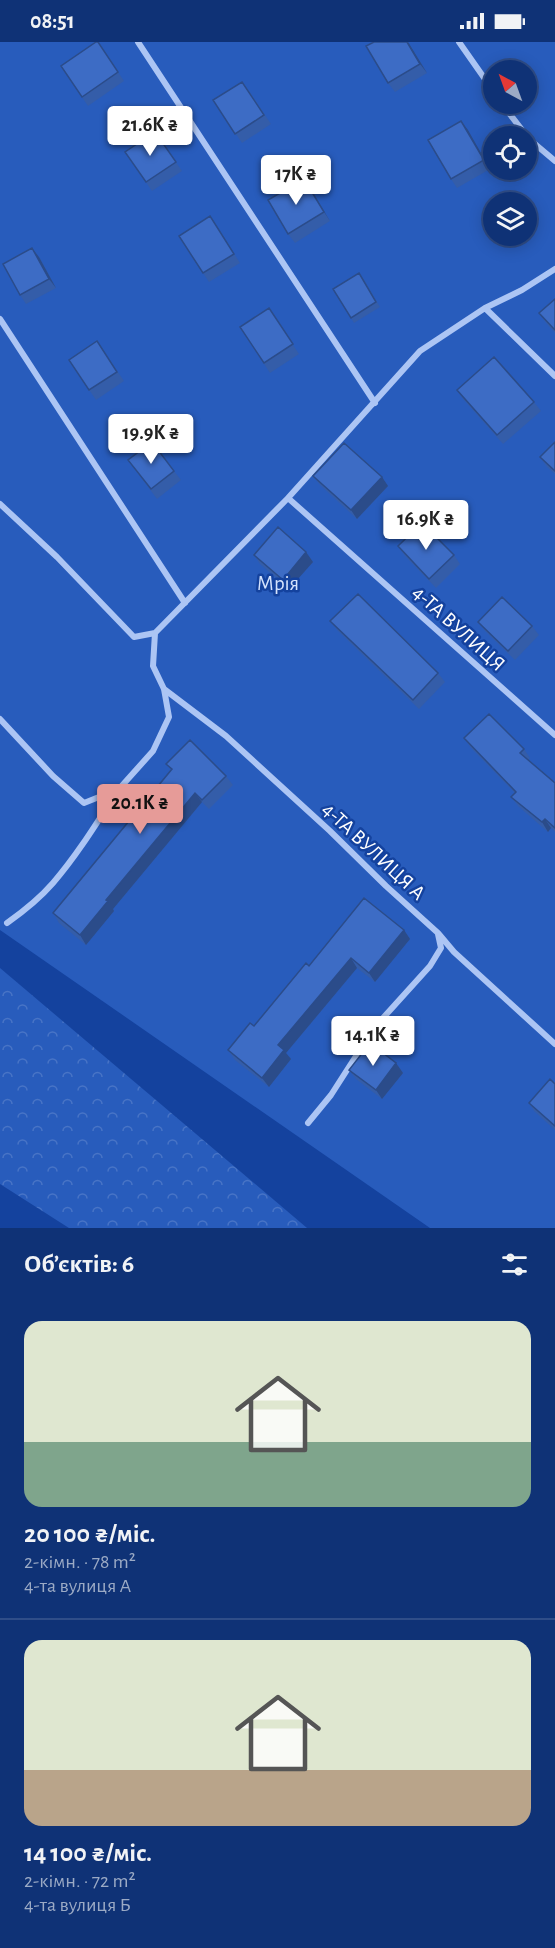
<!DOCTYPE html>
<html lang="uk">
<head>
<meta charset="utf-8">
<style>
	:root { --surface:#0f3276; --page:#1d3e7e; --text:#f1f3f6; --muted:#9baac5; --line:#2f4d88; --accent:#e69b98 }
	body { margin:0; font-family:"Alegreya Sans",sans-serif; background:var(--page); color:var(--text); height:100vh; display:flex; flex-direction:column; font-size:22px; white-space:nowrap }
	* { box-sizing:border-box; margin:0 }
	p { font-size:20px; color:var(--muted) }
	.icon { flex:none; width:33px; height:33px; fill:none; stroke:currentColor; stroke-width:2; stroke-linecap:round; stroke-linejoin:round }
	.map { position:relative; height:1186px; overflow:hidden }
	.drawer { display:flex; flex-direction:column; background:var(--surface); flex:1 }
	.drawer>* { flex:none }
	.needle { width:39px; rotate:319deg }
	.controls { position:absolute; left:483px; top:18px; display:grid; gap:12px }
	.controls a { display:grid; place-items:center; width:54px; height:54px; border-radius:50%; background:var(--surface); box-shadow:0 3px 15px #0003,0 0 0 2px var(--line); font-size:30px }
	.price { position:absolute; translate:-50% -51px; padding:0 14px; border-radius:6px; background:#fff; color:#222; font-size:20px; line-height:39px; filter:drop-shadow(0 2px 3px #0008) }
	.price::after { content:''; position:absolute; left:50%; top:36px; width:18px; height:14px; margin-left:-9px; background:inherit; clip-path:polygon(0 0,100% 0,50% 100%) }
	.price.selected { background:var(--accent); color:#111 }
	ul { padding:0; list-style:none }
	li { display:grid; align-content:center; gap:12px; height:318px; padding:0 24px }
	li+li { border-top:2px solid var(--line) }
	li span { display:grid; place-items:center; height:186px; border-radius:18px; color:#555 }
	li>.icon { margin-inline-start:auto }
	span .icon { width:108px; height:108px; fill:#fffc; stroke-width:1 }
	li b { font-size:26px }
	h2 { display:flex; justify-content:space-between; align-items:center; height:72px; padding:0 24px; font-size:26px }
	.status { display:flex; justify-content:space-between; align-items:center; height:42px; padding:0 30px; background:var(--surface); direction:ltr }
	.status svg { height:16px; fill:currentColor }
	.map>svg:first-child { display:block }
	.forest { fill:url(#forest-crowns) }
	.green { fill:#285cbc; fill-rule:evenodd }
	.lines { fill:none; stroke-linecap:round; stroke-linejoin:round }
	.street { stroke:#acc5f4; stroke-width:6 }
	.wall { fill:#345da9 }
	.shaded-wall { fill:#2b4c8a }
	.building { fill:#3d6cc5; stroke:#2b4c8a; stroke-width:1.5 }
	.labels { text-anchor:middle; stroke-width:5; stroke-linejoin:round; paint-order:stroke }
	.park-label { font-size:21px; fill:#d5e3fd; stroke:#14429e }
	.street-label { font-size:21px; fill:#fff; stroke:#14429e }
</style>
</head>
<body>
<div class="status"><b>08:51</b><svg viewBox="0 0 49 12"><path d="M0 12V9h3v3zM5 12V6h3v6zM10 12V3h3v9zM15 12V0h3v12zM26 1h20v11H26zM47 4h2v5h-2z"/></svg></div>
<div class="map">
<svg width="555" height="1186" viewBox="0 0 555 1186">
	<defs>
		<pattern id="forest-crowns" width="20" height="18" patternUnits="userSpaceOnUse" patternTransform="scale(1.5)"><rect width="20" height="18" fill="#285cbc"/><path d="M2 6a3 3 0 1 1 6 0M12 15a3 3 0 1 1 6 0" fill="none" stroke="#4874c6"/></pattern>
	</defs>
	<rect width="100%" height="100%" fill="#14429e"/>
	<path class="forest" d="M0,926L307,1186H69L0,1142Z"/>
	<path class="green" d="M0,0H555V1186H430L0,888ZM494,28H526V62H494ZM494,94H526V128H494ZM494,160H526V194H494Z"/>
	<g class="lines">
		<path class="street" d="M138,0L375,361
			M459,0L494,50
			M502,62L529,97L555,119
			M485,266L555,334
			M0,277L185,561
			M288,456L555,693
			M0,462L57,515L134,595L155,591
			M164,647L226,694L330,789L386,844L438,891L454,910L555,1002
			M0,677L53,734L84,761L119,747L153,709L169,675L164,647L153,624L155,591L288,456L420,309L485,266L522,248L555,227
			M7,881C24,869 40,856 53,841C78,812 98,779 118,748
			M308,1081L331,1053L374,986L430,924L441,906L438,892"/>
	</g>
	<path class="wall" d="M98,0L124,39L88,64L61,24Z
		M408,0L427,31L395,50L388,41Z
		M249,49L271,82L242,101L213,58Z
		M461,79L490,127L457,146L451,137Z
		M155,90L182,129L152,149L125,110Z
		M310,146L330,179L295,201L288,192Z
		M216,183L240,221L209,240L203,231Z
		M39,215L56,246L26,262L20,253Z
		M363,236L380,265L354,281L351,276Z
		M555,257V291L546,281L539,271Z
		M269,266L299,312L270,331L240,285Z
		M97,299L124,339L96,358L69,318Z
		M457,348L534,360L541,369L503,402L463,357Z
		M555,400V432L547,425L540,415Z
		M128,418L174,429L181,438L157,457Z
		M313,434L382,435L388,444L357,477L320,443Z
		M398,504L454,513L460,522L436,546L405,514Z
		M306,510L313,520L289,547L260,522L254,513Z
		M330,579L438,631L445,640L419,667L337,588Z
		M478,580L532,584L539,593L515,618L485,589Z
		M464,696L524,707L530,716L528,719L555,741V790L551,786L548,790L518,764L511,755L515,751L471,706Z
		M166,722L226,734L233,743L209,767L202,760L113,867L114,869L86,903L59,881L53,871L171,728Z
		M404,888L410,897L375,940L357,926L286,1011L291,1017L269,1045L235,1018L228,1008L254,984L309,924Z
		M396,1021L403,1031L382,1057L356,1037L349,1028Z
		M555,1042V1088L534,1069L529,1061Z"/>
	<path class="shaded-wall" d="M407,0H408L427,31L420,22Z
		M461,79L468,88L490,127L484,118Z
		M304,137L310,146L330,179L324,170Z
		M32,206L39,215L56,246L49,237Z
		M382,435L388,444L357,477L351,468Z
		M306,510L313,520L289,547L283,538Z
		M195,751L202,760L113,867L114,869L86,903L80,893L106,858Z
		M545,777L551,786L548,790L542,780Z
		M404,888L410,897L375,940L369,931Z
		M351,916L357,926L286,1011L291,1017L269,1045L262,1036L278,1003Z
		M396,1021L403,1031L382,1057L376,1048Z"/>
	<path class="building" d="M96,0H98L118,30L82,55L61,24Z
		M374,0H407L420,22L388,41L366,4Z
		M242,40L264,73L235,92L213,58Z
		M461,79L484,118L451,137L428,98Z
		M155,90L176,120L146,140L125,110Z
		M304,137L324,170L288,192L268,158Z
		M210,174L234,212L203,231L179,194Z
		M32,206L49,237L20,253L3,222Z
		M359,231L376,260L351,276L333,247Z
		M555,257V288L539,271Z
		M269,266L293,302L264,321L240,285Z
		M97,299L117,330L89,348L69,318Z
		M494,315L534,360L497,393L457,348Z
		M152,400L174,429L151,447L128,418Z
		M555,400V429L540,415Z
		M344,401L382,435L351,468L313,434Z
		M422,481L454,513L429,537L398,504Z
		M278,485L306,510L283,538L254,513Z
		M358,552L438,631L413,658L330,579Z
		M502,555L532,584L508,609L478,580Z
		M489,672L524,707L520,711L555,741V786L545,777L542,780L511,755L516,750L464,696Z
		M190,698L226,734L202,758L195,751L106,858L108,859L80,893L53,871L172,727L166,722Z
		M364,856L404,888L369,931L351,916L278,1003L284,1008L262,1036L228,1008L250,981L254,984L306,921L309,924Z
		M370,1001L396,1021L376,1048L349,1028Z
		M550,1037L555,1042V1084L529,1061Z"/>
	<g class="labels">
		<g class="park-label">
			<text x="278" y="548">Мрія</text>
		</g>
		<g class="street-label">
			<text transform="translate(459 586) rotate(42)" y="7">4-ТА ВУЛИЦЯ</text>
			<text transform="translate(374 809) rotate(43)" y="7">4-ТА ВУЛИЦЯ А</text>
		</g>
	</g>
</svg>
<div class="controls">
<a><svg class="needle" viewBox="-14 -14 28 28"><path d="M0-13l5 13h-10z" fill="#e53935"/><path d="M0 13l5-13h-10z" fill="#9baac5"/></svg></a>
<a><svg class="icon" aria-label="locate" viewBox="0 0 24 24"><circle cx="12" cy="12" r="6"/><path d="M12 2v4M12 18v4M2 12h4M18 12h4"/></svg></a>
<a><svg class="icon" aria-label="layers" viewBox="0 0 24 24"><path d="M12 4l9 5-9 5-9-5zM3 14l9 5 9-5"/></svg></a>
</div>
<b class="price" style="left:150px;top:115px">21.6K ₴</b>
<b class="price" style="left:296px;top:164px">17K ₴</b>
<b class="price" style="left:151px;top:423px">19.9K ₴</b>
<b class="price" style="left:426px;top:509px">16.9K ₴</b>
<b class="price selected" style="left:140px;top:793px">20.1K ₴</b>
<b class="price" style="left:373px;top:1025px">14.1K ₴</b>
</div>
<section class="drawer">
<h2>Об’єктів: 6<svg class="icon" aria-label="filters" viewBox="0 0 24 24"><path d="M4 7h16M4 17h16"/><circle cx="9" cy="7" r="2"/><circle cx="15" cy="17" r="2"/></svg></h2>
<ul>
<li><span style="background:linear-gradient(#dfe7d0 65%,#7fa58c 0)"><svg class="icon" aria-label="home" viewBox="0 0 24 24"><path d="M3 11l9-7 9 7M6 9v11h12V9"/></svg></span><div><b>20 100 ₴/міс.</b><p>2-кімн. · 78 m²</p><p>4-та вулиця А</p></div></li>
<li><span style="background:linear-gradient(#dfe7d0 70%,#b9a48a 0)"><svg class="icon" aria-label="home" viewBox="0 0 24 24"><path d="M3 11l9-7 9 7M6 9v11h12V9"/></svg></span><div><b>14 100 ₴/міс.</b><p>2-кімн. · 72 m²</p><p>4-та вулиця Б</p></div></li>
</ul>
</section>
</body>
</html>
